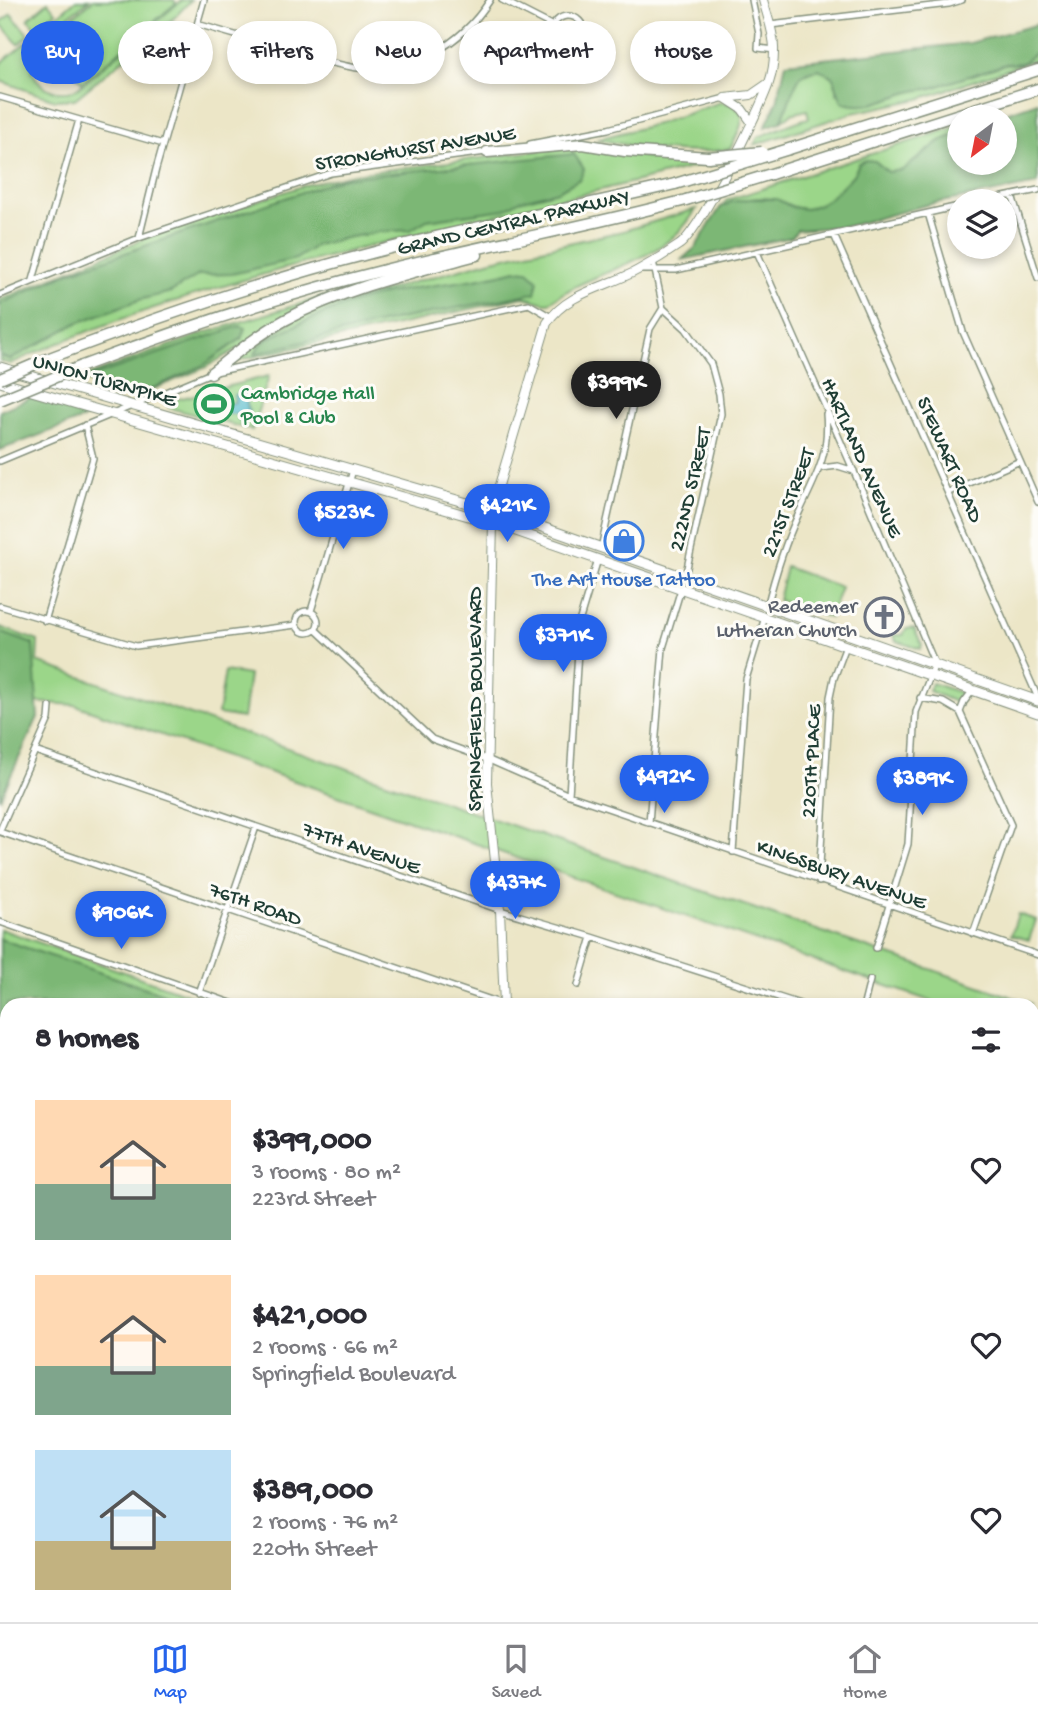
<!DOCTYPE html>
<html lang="en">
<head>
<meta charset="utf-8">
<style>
	:root { --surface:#fff; --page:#f7f7f7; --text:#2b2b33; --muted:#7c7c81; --line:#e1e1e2; --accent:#2563eb }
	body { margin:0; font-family:"Gochi Hand",sans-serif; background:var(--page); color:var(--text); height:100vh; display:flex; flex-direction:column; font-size:26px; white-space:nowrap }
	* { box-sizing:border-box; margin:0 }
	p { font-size:23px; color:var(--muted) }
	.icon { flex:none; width:38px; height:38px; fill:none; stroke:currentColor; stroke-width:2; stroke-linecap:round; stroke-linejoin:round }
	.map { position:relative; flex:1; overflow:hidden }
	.drawer { position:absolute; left:0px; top:998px; width:1040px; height:625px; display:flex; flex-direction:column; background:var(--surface); border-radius:21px 21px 0 0; box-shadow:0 4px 10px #0003 }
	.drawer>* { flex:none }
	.hud { position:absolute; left:21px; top:21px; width:998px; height:63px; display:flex; gap:14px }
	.needle { width:46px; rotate:212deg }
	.controls { position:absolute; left:947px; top:105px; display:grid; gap:14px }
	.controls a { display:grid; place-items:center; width:70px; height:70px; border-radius:50%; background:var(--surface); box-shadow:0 4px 10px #0003; font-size:35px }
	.price { position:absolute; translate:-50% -60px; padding:0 16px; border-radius:24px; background:var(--accent); color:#fff; font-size:23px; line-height:46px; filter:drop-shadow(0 2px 4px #0008) }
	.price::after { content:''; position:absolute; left:50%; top:42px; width:21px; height:16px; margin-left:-10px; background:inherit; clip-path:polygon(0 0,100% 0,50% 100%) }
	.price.on { background:#222; color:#fff }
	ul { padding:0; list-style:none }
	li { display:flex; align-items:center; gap:21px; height:175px; padding:0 35px }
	li span { display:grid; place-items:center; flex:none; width:196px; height:140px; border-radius:0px; color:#555 }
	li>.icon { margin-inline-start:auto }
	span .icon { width:84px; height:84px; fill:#fffc; stroke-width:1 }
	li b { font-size:30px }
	h2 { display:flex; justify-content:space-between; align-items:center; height:84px; padding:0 35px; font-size:30px }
	.chip { padding:0 24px; border-radius:32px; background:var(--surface); box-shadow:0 4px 10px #0003; font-size:24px; line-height:63px }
	.chip.on { background:var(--accent); color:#fff }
	.tab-bar { display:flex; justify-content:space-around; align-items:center; height:98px; border-top:2px solid var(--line); background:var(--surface); font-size:19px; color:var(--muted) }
	.tab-bar a { display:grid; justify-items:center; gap:4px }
	.tab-bar .on { color:var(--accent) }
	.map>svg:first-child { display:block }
	.green { fill:#9bd689; stroke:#5d8a5e; stroke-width:2 }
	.forest { fill:#7cb775; stroke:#4e7a54; stroke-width:2 }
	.water { fill:#4db8ca; stroke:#367a7f; stroke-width:2 }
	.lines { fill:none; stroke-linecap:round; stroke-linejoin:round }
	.street-casing { stroke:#86927e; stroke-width:8 }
	.secondary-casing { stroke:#86927e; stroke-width:10 }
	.primary-casing { stroke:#86927e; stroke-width:11 }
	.highway-casing { stroke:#86927e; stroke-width:13 }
	.street { stroke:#fff; stroke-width:5 }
	.secondary { stroke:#fff; stroke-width:8 }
	.primary { stroke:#fff; stroke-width:9 }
	.highway { stroke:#fff; stroke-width:10 }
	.highway-bridge-casing { stroke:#86927e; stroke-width:13; stroke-linecap:butt }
	.highway-bridge { stroke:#fff; stroke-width:10 }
	.labels { text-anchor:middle; stroke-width:6; stroke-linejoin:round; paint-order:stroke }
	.street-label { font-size:21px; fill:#1f3d34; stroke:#fdfcf7 }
	.leisure-label { font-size:21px; fill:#27864d; stroke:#fdfcf7; text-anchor:start }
	.shop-label { font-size:21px; fill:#366cbe; stroke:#fdfcf7 }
	.worship-label { font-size:21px; fill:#5b616d; stroke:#fdfcf7; text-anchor:end }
</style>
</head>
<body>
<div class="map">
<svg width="1038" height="1622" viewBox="0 0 1038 1622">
	<rect width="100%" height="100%" fill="#fdfcf7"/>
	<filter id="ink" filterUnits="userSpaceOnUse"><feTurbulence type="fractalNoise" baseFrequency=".0143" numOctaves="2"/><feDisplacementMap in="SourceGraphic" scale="14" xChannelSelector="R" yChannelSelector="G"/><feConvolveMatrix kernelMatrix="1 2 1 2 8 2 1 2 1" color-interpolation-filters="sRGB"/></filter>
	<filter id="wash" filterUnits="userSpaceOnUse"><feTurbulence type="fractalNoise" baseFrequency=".00686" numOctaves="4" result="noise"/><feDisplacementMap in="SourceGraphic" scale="28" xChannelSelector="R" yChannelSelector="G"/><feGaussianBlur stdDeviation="1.57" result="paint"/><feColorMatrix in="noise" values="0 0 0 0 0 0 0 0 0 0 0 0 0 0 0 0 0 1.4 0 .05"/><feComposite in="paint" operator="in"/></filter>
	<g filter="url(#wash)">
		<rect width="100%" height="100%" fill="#ece6c7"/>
		<path class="green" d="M76,0H89C74,13 46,30 36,47C18,74 52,103 78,88L182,0H191L176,16L75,99L55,100L0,81V64Z
			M93,0H174L176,3L82,83L46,39Z
			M48,2L56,12L36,29L28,19Z
			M11,14L29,35L18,44L0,23Z
			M173,22L177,24L169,54L161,52L159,54L150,42Z
			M1038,51V59L919,99L852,113L754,145L758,137C776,131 791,122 809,118L807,110L791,114L781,122C786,112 795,79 802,75C807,72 814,71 819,69L833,77L837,94L929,89L1006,64L1022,63Z
			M721,102C755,107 740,130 730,149C685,156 640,148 597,139L657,124Z
			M959,126V133L940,141L903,170L888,172L875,161L859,163C852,182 826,207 806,209C796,210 788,204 780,201C762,194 736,200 720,208L727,200Z
			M577,146L661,159H700L704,163L702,165C560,201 416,232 275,271C185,297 94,325 10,364L0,361V300L153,235L306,185L354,174Z
			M696,209C665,265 595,267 549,303C542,304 532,298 523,297L240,360L236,356L297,318L330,306L492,260L623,231Z
			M329,295L204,368L137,396L78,379L205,333Z
			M269,376L252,430L169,408L168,405L170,401Z
			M786,567L841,587L830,618L778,600Z
			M0,627L38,641L37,662L1032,1004H939L75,705L33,702L0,788Z
			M914,628L922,645L920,649L896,641L893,635H903L906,629Z
			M225,671L249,675L243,718L218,714Z
			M932,683L964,694V695L957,703L929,691Z
			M1018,914L1036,920L1029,940L1011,935Z
			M0,929L216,1004H7V1253L0,1247Z"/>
		<path class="forest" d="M1038,24V51L1022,63L1006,64L929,89C899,89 872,114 842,102L833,77L819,69C814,70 807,72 802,75C795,79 786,112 781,122L765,127L777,102L786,63L970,43Z
			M1038,102V184L930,204L849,226L797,230L792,237L681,260L695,248L720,208L731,202L749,199H777L792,207L806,209L820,204L831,197L855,173L859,163L866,160L875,161L888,172L903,170L940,141L959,133V163H1004V117H994Z
			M574,154L584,169L580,179L558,191L519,201L505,209L427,220L410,230L379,232L346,238L317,245L296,259L232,274L199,275L171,292L139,300L77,323L10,360L0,356V304L72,271L343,178Z
			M516,270L528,271L538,280L535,293L394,320L255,354L259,346L267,339C305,320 347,302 388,293C431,284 474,282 516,270Z
			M239,326L245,328L241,339L204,365L145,392L132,394L90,381V377Z
			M31,397L88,417L0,450V411Z
			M0,632L33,644L38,717L0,799Z
			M0,939L194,1004H7V1253L0,1247Z"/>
		<path class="water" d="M245,393L250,418L239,420L237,414H227L225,405L235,402L234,395Z"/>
	</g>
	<g filter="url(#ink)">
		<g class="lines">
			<g class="street-casing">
				<path id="street" d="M502,0L553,26
					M752,0L759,34L758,48L775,50
					M552 32a16 16 0 1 1 32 0a16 16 0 1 1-32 0Z
					M197,24C228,33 259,42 290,51C313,57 335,65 358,68C412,74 462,44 490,0
					M770,25L949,4L962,0
					M0,97L163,144
					M530,144L608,129L725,98
					M1012,195L1038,278
					M984,201L1038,190
					M928,213L963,332L1038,502
					M834,235L1038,698
					M139,238L156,169L204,0
					M757,252L859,483L935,664L916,712L908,844L876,948
					M653,261L663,308L686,329L711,364L719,394L721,414L685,577
					M640,270H676L959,206
					M33,280L79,120
					M0,295L139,238L331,173L486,152
					M0,461L211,373L529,304L551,317
					M821,468L838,466L854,471
					M949,492L1020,461
					M601,548L650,329L663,308
					M0,606L136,646L296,625
					M767,607C775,575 785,543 799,513C815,478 830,455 826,414
					M296 622a11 11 0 1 1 22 0a11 11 0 1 1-22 0Z
					M311,611L353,470
					M45,621L93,458L85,425
					M316,630L432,739L489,760L569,795L1038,955
					M920,698L943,702L960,712
					M35,751L500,910L592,937L800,1004
					M569,795L580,619L598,559
					M649,823L663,648L681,589
					M0,830L49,719L50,707
					M0,832L503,1004
					M733,852L746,679L765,617
					M819,882L830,697L834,678L846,646
					M0,922L234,1004
					M973,934L1011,825L960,712L964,702L973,690
					M578,985L592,937
					M199,993L256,827
					M864,1004L870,980
					M1032,1088L1038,1090
					M0,1264L7,1271
					M1032,1330L1038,1331
					M0,1422L7,1389
					M1032,1465L1038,1440
					M0,1564L7,1565
					M237,1615L268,1622
					M50,1622L52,1615
					M323,1622L325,1615
					M412,1622L414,1615
					M502,1622L504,1615
					M911,1622L912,1615"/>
			</g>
			<g class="secondary-casing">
				<path id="secondary" d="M725,98L751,95L767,84
					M725,98L742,109L752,123
					M504,1004L500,910L487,783L493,523L497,492L547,323C567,292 608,287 638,270C651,263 666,254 679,245C699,232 760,111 769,83C772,74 774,62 774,52C775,35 767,16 763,0
					M1032,1615L1038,1616
					M594,1622L596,1615"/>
			</g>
			<g class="primary-casing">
				<path id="primary" d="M0,367L505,514L1038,701
					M0,382L493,523L1038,713"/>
			</g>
			<g class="highway-casing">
				<path id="highway" d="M789,149L1038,70
					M487,152L583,144L625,151L708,157
					M771,174L1038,89
					M47,359C154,318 263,281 375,252C474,226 575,208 675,184
					M82,366C180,329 279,296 381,271C482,245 585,227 686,200
					M211,373C235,354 258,335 285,320C344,288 413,272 477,255"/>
			</g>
			<use href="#street" class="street"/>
			<use href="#secondary" class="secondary"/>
			<use href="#primary" class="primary"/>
			<use href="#highway" class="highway"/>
			<g class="highway-bridge-casing">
				<path id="highway-bridge" d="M708,157L762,152
					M675,184L789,149
					M686,200L771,174
					M0,379L47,359
					M0,400L82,366"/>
			</g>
			<use href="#highway-bridge" class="highway-bridge"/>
		</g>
	</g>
	<defs>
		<g id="stadium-ring" transform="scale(2.0125)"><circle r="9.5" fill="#fdfcf7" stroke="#2e9e5b" stroke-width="1.5"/><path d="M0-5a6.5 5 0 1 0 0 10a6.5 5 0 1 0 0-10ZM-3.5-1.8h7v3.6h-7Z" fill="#2e9e5b"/></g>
		<g id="shop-ring" transform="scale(2.0125)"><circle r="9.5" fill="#fdfcf7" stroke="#3f7fe0" stroke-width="1.5"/><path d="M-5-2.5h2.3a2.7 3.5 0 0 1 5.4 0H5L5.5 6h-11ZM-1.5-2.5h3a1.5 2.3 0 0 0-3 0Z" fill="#3f7fe0"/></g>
		<g id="church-ring" transform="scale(2.0125)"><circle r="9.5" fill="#fdfcf7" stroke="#6b7280" stroke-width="1.5"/><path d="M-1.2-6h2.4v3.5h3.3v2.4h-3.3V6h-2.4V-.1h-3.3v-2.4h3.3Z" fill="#6b7280"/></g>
	</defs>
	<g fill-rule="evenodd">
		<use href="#stadium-ring" x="214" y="404"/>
		<use href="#shop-ring" x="624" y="541"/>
		<use href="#church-ring" x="884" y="617"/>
	</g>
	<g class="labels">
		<g class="street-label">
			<text transform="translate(415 147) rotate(-9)" y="7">STRONGHURST AVENUE</text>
			<text transform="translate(513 221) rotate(-13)" y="7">GRAND CENTRAL PARKWAY</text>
			<text transform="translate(105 379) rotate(16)" y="7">UNION TURNPIKE</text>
			<text transform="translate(863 457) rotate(66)" y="7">HARTLAND AVENUE</text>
			<text transform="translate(951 459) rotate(66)" y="7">STEWART ROAD</text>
			<text transform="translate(689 489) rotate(-77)" y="7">222ND STREET</text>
			<text transform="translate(787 502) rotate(-69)" y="7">221ST STREET</text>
			<text transform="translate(474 699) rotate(-90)" y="7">SPRINGFIELD BOULEVARD</text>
			<text transform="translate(810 761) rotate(-87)" y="7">220TH PLACE</text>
			<text transform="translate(362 847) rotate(19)" y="7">77TH AVENUE</text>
			<text transform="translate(842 873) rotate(19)" y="7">KINGSBURY AVENUE</text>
			<text transform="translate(256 903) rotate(19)" y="7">76TH ROAD</text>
		</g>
		<g class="leisure-label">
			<text x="241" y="399">Cambridge Hall<tspan x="241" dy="24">Pool &amp; Club</tspan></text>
		</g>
		<g class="shop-label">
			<text x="624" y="585">The Art House Tattoo</text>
		</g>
		<g class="worship-label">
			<text x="857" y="612">Redeemer<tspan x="857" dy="24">Lutheran Church</tspan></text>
		</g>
	</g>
</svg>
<div class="controls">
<a><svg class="needle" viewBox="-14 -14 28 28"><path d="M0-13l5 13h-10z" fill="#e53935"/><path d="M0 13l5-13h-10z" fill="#7c7c81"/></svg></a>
<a><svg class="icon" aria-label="layers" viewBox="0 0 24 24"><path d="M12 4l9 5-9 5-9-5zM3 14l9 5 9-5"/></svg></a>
</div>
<b class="price on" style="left:616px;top:421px">$399K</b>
<b class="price" style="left:507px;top:544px">$421K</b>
<b class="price" style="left:343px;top:551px">$523K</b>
<b class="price" style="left:563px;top:674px">$371K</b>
<b class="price" style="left:664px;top:815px">$492K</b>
<b class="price" style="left:922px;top:817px">$389K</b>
<b class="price" style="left:515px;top:921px">$437K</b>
<b class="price" style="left:121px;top:951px">$906K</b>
<div class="hud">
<a class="chip on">Buy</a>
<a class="chip">Rent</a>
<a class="chip">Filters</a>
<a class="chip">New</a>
<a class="chip">Apartment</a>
<a class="chip">House</a>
</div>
<section class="drawer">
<h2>8 homes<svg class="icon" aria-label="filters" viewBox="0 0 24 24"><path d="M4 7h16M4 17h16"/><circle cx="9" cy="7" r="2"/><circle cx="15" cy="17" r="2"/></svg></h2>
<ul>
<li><span style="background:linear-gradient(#ffd9b3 60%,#7fa58c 0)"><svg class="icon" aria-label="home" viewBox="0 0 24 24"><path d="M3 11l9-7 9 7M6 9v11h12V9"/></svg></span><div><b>$399,000</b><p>3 rooms · 80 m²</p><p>223rd Street</p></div><svg class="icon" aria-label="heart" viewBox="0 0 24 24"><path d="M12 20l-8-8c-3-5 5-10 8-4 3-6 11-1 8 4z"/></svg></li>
<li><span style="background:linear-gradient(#ffd9b3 65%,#7fa58c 0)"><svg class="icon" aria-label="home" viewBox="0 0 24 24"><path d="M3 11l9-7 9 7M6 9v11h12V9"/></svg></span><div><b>$421,000</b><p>2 rooms · 66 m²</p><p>Springfield Boulevard</p></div><svg class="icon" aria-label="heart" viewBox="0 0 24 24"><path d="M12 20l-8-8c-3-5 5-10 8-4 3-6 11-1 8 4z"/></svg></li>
<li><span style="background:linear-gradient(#bfe0f5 65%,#c2b280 0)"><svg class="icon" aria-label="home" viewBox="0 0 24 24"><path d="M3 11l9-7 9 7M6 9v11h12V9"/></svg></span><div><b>$389,000</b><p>2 rooms · 76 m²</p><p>220th Street</p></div><svg class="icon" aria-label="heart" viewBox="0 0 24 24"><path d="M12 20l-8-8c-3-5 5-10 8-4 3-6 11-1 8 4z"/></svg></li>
</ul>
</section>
</div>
<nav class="tab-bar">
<a class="on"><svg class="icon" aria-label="map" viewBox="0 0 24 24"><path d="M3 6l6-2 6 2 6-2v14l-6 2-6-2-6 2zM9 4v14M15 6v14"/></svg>Map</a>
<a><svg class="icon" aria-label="saved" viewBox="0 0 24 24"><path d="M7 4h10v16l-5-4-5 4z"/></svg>Saved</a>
<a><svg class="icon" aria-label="home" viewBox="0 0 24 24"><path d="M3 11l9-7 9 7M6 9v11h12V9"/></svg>Home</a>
</nav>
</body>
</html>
